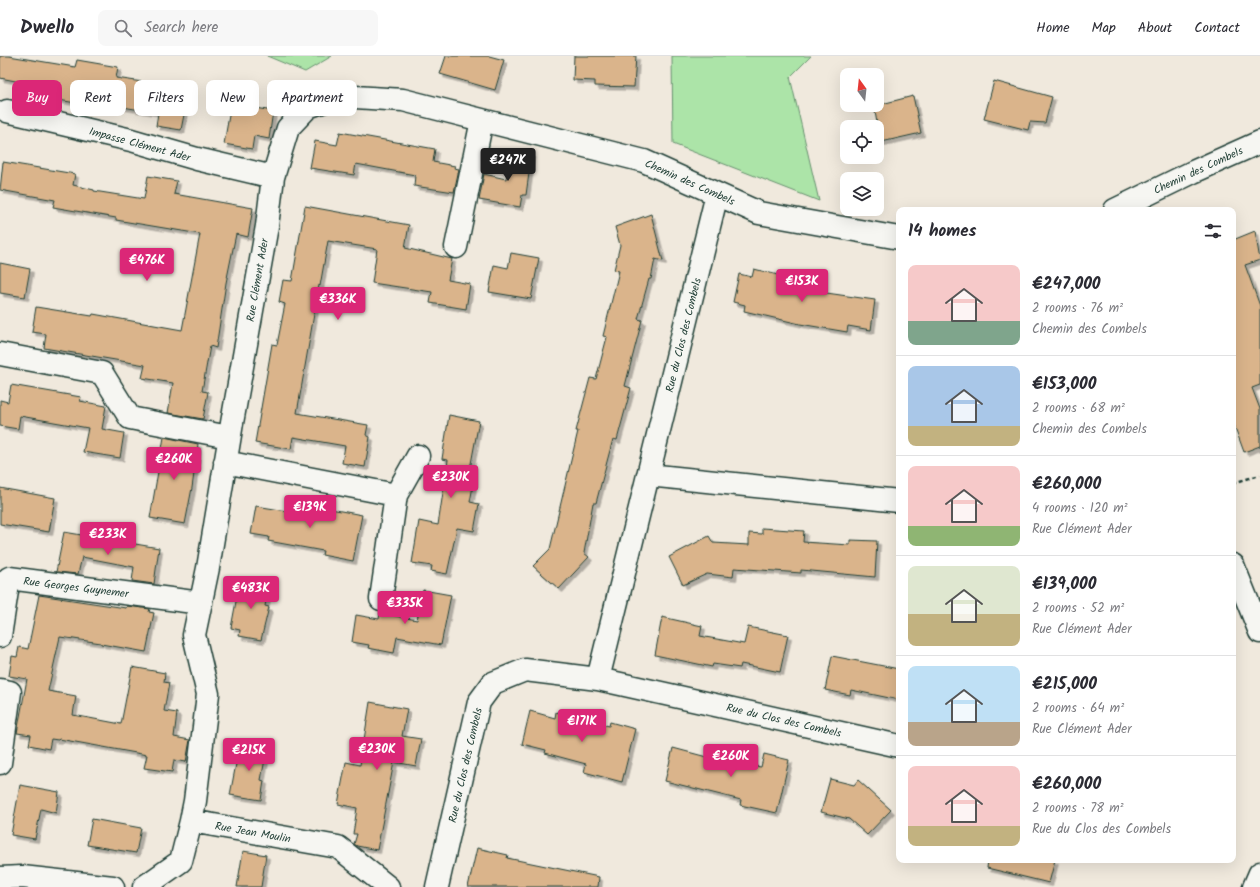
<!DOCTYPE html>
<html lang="en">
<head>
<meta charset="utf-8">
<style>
	:root { --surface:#fff; --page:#f7f7f7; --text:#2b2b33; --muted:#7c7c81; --line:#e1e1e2; --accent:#db2777 }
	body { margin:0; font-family:Kalam,sans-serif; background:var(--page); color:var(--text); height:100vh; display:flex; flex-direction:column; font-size:15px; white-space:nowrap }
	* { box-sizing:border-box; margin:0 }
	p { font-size:13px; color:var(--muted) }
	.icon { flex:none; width:22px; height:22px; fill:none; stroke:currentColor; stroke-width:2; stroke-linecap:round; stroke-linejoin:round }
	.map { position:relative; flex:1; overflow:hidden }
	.sheet { position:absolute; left:896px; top:151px; width:340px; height:656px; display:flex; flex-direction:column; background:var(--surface); border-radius:8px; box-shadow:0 4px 16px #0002 }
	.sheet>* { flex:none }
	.banner { position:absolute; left:12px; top:24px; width:380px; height:36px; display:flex; gap:8px }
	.needle { width:26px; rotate:345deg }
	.tools { position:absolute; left:840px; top:12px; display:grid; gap:8px }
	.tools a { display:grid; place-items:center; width:44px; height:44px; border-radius:8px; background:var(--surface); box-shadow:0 4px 16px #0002; font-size:20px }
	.price { position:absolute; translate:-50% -34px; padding:0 9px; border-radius:4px; background:var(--accent); color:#fff; font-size:13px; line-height:26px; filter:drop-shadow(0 1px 2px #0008) }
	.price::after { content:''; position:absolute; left:50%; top:24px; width:12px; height:9px; margin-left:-6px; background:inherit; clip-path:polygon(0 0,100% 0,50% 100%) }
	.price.on { background:#222; color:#fff }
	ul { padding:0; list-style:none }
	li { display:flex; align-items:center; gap:12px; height:100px; padding:0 12px }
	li+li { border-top:1px solid var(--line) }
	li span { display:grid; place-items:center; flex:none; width:112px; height:80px; border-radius:8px; color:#555 }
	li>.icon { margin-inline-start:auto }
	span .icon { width:48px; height:48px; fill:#fffc; stroke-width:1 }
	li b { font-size:17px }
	h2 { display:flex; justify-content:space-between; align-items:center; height:48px; padding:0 12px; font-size:17px }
	.pill { padding:0 14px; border-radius:8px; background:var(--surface); box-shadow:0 4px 16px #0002; font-size:14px; line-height:36px }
	.pill.on { background:var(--accent); color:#fff }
	header { display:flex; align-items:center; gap:24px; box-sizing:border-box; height:56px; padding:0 20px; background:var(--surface); border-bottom:1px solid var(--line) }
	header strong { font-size:19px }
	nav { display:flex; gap:22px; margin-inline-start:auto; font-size:14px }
	.search { width:280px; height:36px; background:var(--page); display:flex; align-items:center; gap:10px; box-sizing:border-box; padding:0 14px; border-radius:8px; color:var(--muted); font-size:15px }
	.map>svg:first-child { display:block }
	.green { fill:#ace4a8; stroke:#66906e }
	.building { fill:#dab48b; stroke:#1f3d34; filter:url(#shadow) }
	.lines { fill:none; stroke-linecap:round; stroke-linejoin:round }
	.minor-casing { stroke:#1f3d34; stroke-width:25 }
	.path { stroke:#1f3d34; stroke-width:2.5; stroke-dasharray:4 3; stroke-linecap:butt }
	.minor { stroke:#f6f6f2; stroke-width:22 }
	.labels { text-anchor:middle; stroke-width:3.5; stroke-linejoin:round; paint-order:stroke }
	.street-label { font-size:11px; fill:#1f3d34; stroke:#f6f6f2 }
</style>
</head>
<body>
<header>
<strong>Dwello</strong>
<div class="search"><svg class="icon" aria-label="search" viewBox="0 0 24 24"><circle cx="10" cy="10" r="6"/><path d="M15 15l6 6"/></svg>Search here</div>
<nav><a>Home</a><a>Map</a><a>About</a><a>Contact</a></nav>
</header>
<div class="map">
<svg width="1260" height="831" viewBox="0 0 1260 831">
	<defs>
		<filter id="shadow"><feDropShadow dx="3.5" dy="3.5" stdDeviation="0" flood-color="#0004"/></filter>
	</defs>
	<rect width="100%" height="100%" fill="#f0e9dd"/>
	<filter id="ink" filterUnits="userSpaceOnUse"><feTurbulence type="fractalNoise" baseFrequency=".025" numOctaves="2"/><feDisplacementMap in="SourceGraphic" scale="8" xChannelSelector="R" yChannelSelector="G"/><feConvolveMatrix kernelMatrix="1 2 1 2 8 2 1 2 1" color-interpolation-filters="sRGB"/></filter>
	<g filter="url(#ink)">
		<path class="green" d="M267,0H332L305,16Z
			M672,0H811L790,21L819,145L673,88Z"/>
		<path class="building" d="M0,0H9L75,11L77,4L118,11L116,22L189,33L181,74L156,70L158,57L111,49L110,53L53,43L51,52L22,46L26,27L0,22Z
			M446,0H489L504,4L495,34L440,18Z
			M574,0H636L634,31L595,30V25L573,24Z
			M994,25L1052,41L1045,67L1030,66L1028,74L984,63Z
			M913,40L921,77L877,87V67L874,50Z
			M231,48L273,55L269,83L254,80L252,93L224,88Z
			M340,76L435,93L433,106L455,110L454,112L459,113L454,136L414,130L415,119L356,108L354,119L310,112L315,85L337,89Z
			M511,94L531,98L529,110H530L526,139H522L520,151L479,144L484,118L506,123Z
			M3,106L75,118L73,129L94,134V135L144,143L148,120L177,125L174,138L253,152L248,181L236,178L226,227L216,292L210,290L202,335L208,336L203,363L168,357L173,327L142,322L145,309L44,292L46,278L32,276L36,251L92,260L93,258L182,274L200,178L116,164V162L53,151L55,144L0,134Z
			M305,150L409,169L405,192L452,203L448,224L470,228L466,253L430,247L432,236L372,227L377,193L328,185L320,230L319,229L297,357L368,369L366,379L370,381L365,411L342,407L345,390L293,381L291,393L255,387L272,288L277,289L285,248L279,246L283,224L292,225Z
			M651,158L663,205L655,203L651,223H649L638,263L642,264L625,330L631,332L617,384L613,383L596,447H593L584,497L589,501L559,533L533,510L550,493L578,375H576L590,322L596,323L607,281L603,280L619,215L614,214L620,189L615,171Z
			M1255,175L1260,204L1245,209L1260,250V329L1252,332L1260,353V390L1244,396L1233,366V184Z
			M511,197L539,202L531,243L489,236L494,209L508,212Z
			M0,207L30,213L25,241L0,237Z
			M754,213L794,223L792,232L875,244L871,274L848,270L847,276L800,268L744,255L745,249L733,246L739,218L752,221Z
			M11,329L81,341L80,345L106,350L102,373L124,377L120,402L83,396L88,372L20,360L18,373L0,370V344L8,346Z
			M449,359L479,365L467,429L473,430L470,446L479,448L474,475L457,472L447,518L431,515L432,510L412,507L419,465L438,469L448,404L442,403Z
			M164,381L198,388L192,432L185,468L150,462Z
			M0,432L55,442L49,476L0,468Z
			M289,445L362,459L353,505L322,499L323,495L268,485L269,481L251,478L256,450L287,455Z
			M762,472L804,475L803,486L850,489V484L877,485L875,521L801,514V517L734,512L733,521L707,518L683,529L669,501L709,480L713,487L749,489V477L762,478Z
			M64,476L159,492L154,528L132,525L134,511L82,501L78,518L56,516Z
			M240,524L269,530L265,550L269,551L261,584L239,580L240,574L231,572Z
			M423,534L451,539L441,589L397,581L394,597L368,592L369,589L352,586L356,559L379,563L380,557L417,564Z
			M39,539L126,552L127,550L150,553L149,556L154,557L146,596L101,588V587L60,581L48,635L76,640L73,659L121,668L132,611L165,617L164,626L169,627L164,655L177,657L174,681L190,684L186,706L174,704L172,716L144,712L147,699L59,683L58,684L51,683L49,693L29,689L31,679L17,677L27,623L9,620L12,600L17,601L19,591L28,593Z
			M662,561L702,570L700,580L744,588L748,571L788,579L780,616L741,608L740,612L713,608L712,611L655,599Z
			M832,600L899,613V644L851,634L850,639L825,634Z
			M370,646L407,653L402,680L421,683L416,710L394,706L377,794L357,790L354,788L357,778H353L357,752L338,748L346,706L360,709Z
			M530,655L555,662L556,656L609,670L610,666L635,673L622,726L584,716L586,708L545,697L546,694L522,688Z
			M240,687L267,693L261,724L264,725L261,744L230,739Z
			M673,692L748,712L749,709L761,711L764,698L789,704L777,757L740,749L741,744L665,725Z
			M830,723L854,729L858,724L891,754L867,779L849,763L821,756Z
			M20,729L59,736L56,757L41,753L35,783L11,779Z
			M92,763L141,772L136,797L87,789Z
			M477,792L508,799L507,802L599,821L598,831H468Z
			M243,795L266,799L261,831H237Z
			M988,804H1055L1049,827L987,812Z"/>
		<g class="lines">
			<g class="minor-casing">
				<path id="minor" d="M7,55L131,84L197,103L273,121
					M1115,154L1193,116L1260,86
					M456,191L482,64
					M0,298L102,317L130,362L229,381
					M225,406L396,439L418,400
					M648,419L899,445
					M1233,509L1260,576
					M381,543L396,439
					M0,580L9,522L201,547
					M598,623L899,690
					M0,634L10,636L0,707
					M191,765L195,745L208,638L194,579L208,512L232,367L267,170L273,121L288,72L308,51L339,40L403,44L644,105L759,157L899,182
					M0,822L22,821L113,831
					M144,831L181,805L191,765L338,791L388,831
					M437,831L479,646L493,627L525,614L598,623L717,138
					M1254,831L1260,817"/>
			</g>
			<path class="path" d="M1233,427L1260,419"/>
			<use href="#minor" class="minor"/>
		</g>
	</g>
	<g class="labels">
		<g class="street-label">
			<text transform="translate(140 88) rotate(15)" y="4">Impasse Clément Ader</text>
			<text transform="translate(1198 114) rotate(-25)" y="4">Chemin des Combels</text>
			<text transform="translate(690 126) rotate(24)" y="4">Chemin des Combels</text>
			<text transform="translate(257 224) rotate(-80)" y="4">Rue Clément Ader</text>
			<text transform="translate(683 279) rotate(-76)" y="4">Rue du Clos des Combels</text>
			<text transform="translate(76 531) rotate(7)" y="4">Rue Georges Guynemer</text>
			<text transform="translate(784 664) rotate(13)" y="4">Rue du Clos des Combels</text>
			<text transform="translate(465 709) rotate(-77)" y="4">Rue du Clos des Combels</text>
			<text transform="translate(253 776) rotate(10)" y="4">Rue Jean Moulin</text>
		</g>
	</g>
</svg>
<div class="tools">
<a><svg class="needle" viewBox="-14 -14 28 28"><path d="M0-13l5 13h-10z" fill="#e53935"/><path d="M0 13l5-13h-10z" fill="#7c7c81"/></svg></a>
<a><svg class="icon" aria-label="locate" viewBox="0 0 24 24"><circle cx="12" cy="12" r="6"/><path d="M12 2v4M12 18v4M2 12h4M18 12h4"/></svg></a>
<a><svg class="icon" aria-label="layers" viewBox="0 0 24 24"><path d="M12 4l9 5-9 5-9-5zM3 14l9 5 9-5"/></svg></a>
</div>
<b class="price on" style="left:508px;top:126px">€247K</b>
<b class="price" style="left:147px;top:226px">€476K</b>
<b class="price" style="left:802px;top:247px">€153K</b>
<b class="price" style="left:338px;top:265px">€336K</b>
<b class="price" style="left:174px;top:425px">€260K</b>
<b class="price" style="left:451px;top:443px">€230K</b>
<b class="price" style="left:310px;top:473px">€139K</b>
<b class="price" style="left:108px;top:500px">€233K</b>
<b class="price" style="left:251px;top:554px">€483K</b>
<b class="price" style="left:405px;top:569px">€335K</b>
<b class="price" style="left:582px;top:687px">€171K</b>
<b class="price" style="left:377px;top:715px">€230K</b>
<b class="price" style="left:249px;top:716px">€215K</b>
<b class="price" style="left:731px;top:722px">€260K</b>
<div class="banner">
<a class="pill on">Buy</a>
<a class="pill">Rent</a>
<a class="pill">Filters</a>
<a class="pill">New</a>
<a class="pill">Apartment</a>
</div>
<section class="sheet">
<h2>14 homes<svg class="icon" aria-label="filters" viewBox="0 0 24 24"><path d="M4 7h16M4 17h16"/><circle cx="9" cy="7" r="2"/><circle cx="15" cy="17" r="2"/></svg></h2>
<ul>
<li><span style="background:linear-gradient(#f6c9c9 70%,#7fa58c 0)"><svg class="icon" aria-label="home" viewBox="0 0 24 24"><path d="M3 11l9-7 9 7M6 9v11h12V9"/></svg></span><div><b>€247,000</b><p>2 rooms · 76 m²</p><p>Chemin des Combels</p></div></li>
<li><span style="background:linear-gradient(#a9c7e8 75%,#c2b280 0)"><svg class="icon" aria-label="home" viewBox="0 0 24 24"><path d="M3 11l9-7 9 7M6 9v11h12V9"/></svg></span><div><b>€153,000</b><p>2 rooms · 68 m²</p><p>Chemin des Combels</p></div></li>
<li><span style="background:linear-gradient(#f6c9c9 75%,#8fb573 0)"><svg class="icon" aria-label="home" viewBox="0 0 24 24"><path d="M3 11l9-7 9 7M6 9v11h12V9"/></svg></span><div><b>€260,000</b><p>4 rooms · 120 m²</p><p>Rue Clément Ader</p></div></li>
<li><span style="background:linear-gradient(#dfe7d0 60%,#c2b280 0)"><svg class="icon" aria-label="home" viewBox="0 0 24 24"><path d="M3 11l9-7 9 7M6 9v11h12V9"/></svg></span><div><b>€139,000</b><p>2 rooms · 52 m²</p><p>Rue Clément Ader</p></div></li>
<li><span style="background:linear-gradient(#bfe0f5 70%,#b9a48a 0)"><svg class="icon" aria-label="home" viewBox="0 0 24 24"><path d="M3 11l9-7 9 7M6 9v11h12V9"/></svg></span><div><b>€215,000</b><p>2 rooms · 64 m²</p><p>Rue Clément Ader</p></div></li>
<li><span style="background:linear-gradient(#f6c9c9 75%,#c2b280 0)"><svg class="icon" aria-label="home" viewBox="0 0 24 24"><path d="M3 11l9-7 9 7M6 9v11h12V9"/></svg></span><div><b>€260,000</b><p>2 rooms · 78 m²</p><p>Rue du Clos des Combels</p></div></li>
</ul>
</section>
</div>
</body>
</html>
